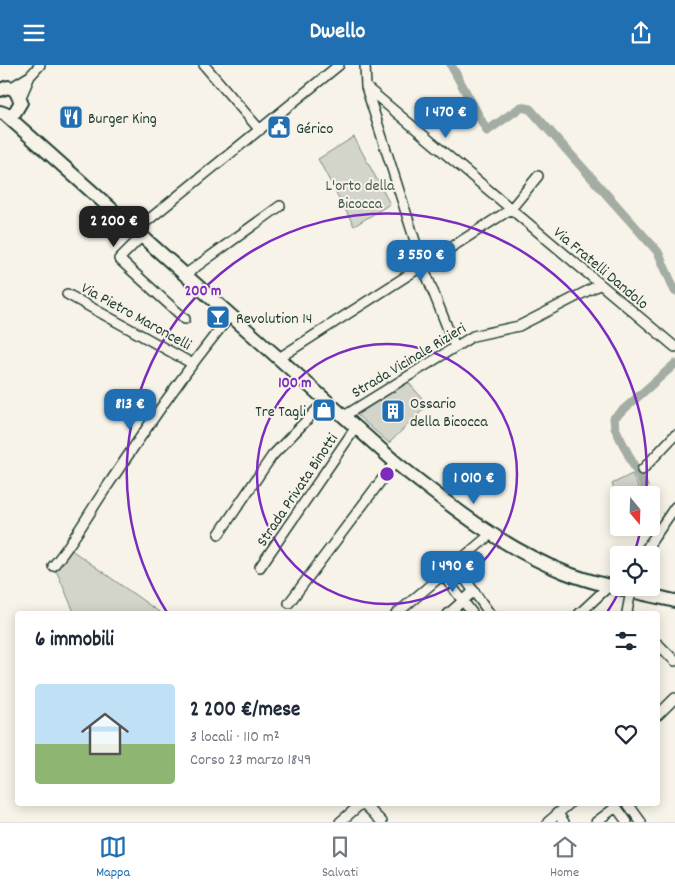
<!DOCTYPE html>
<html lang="it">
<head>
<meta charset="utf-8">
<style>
	:root { --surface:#fff; --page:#f6f6f7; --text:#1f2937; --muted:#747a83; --line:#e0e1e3; --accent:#1f6fb2 }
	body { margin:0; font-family:Dekko,sans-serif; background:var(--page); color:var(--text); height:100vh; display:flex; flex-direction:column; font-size:19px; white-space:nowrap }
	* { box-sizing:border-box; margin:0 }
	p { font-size:16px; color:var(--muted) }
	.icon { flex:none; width:28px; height:28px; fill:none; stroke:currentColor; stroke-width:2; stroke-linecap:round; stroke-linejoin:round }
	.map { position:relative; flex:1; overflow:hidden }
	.drawer { position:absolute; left:15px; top:546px; width:645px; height:195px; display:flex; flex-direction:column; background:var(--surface); border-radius:5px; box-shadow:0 2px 12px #0003 }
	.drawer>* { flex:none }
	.needle { width:32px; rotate:161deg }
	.buttons { position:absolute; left:610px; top:421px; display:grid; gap:10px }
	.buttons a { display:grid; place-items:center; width:50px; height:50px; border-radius:5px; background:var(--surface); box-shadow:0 2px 12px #0003; font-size:25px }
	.price { position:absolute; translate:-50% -42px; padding:0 11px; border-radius:10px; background:var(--accent); color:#fff; font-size:16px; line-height:32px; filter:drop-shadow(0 1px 2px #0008) }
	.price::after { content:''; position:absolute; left:50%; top:30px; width:15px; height:11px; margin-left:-8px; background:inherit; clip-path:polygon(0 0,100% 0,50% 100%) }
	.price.on { background:#222; color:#fff }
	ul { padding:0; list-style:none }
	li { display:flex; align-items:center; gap:15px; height:125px; padding:0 20px }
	li span { display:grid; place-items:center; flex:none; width:140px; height:100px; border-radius:5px; color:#555 }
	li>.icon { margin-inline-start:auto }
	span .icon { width:60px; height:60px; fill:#fffc; stroke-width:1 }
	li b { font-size:21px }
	h2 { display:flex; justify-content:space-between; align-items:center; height:60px; padding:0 20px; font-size:21px }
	header { display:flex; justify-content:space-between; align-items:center; height:65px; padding:0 20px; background:var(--accent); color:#fff; font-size:22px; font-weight:700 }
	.tabs { display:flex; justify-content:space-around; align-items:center; height:70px; border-top:1px solid var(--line); background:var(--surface); font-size:14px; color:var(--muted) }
	.tabs a { display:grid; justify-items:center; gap:2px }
	.tabs .on { color:var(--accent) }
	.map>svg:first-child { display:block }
	.green { fill:#d3d5ca; stroke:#79897f }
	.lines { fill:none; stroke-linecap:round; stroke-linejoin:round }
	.canal { stroke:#a4ada3; stroke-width:9 }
	.minor-casing { stroke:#1f3d34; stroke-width:12 }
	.secondary-casing { stroke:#1f3d34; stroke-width:16 }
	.minor { stroke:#f7f3e8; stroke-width:9 }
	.secondary { stroke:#f7f3e8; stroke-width:12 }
	.ring { fill:none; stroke:#7b2cbf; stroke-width:2.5 }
	.labels { text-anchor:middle; stroke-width:4; stroke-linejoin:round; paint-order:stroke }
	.poi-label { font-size:16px; fill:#1f3d34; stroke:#f7f3e8; text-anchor:start }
	.park-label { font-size:16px; fill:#435b52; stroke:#f7f3e8 }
	.street-label { font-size:16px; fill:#1f3d34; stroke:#f7f3e8 }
	.centre { fill:#7b2cbf; stroke:#f7f3e8; stroke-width:2.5 }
	.ring-label { font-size:15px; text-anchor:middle; font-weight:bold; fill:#7b2cbf; stroke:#f7f3e8; stroke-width:4; stroke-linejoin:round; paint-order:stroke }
</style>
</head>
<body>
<header><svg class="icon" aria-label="menu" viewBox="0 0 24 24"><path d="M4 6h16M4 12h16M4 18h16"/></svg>Dwello<svg class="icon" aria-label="share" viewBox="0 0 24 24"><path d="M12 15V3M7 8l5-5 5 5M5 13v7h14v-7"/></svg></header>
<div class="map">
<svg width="675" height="757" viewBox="0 0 675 757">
	<rect width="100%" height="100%" fill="#f7f3e8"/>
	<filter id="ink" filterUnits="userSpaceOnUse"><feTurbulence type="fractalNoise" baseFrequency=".02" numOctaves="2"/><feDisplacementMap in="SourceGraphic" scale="10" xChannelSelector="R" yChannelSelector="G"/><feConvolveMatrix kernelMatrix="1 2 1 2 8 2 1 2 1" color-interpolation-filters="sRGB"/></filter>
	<g filter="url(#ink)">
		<path class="green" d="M354,72L390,139L354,161L318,94Z
			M408,317L428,340L389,378L357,350Z
			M632,409L642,430H619V433L612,419Z
			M70,484L162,549H75L55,503Z"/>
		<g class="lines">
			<path class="canal" d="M451,0L487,66L521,42L530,44L658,187L675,226
				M644,421L615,363L614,353L675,299"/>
			<g class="minor-casing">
				<path id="minor" d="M204,0L260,65
					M365,0L366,22L423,201L455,282
					M30,11L40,0
					M366,22L675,282
					M10,23L30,11L21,32
					M136,165L339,0
					M142,171L119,194L185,254
					M186,209L280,141
					M67,229L191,298
					M279,293L511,144L538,111
					M344,351L473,271L519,261L599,220
					M642,405L675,370
					M219,469L272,391L326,335
					M642,490L675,442
					M53,501C72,479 86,453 102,429C143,368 184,307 231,250
					M260,502L356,362
					M460,507L490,549
					M443,510L473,549
					M289,538L395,397
					M396,549L491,469
					M448,549L474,526
					M579,549L609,521
					M628,549L627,547L631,526
					M658,579L675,596
					M658,650L675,633
					M364,739L382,757
					M614,739L627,757
					M628,739L641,757
					M557,748L564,757
					M340,757L361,739
					M548,757L569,739
					M596,757L616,742"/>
			</g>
			<g class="secondary-casing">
				<path id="secondary" d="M0,25L8,22L15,25L21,37L15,47L9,50L0,47
					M6,50L395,397C448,439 501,482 564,507C600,521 638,527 675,536"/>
			</g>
			<use href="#minor" class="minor"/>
			<use href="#secondary" class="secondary"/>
		</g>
	</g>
	<g class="ring">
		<circle cx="387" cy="409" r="130"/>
		<path d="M641 463A260 260 0 0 1 634 489M621 523A260 260 0 0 1 606 549M168 549A260 260 0 1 1 646 429"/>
	</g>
	<defs>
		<g id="restaurant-square" transform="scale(1.25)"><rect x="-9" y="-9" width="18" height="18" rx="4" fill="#1f6fb2" stroke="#f7f3e8"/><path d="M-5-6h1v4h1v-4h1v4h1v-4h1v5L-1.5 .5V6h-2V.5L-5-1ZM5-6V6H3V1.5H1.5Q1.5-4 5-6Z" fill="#fff"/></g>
		<g id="civic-square" transform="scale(1.25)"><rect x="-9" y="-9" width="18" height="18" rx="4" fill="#1f6fb2" stroke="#f7f3e8"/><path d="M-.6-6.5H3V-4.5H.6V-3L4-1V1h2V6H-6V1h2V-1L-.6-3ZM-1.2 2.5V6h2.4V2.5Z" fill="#fff"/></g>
		<g id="bar-square" transform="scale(1.25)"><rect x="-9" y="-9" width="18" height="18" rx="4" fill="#1f6fb2" stroke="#f7f3e8"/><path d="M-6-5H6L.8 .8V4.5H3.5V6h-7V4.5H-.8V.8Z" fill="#fff"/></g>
		<g id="shop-square" transform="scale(1.25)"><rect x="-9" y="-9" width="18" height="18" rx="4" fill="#1f6fb2" stroke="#f7f3e8"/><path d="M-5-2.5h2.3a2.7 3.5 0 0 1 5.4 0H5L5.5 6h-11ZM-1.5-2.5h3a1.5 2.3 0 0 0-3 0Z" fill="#fff"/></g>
		<g id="building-square" transform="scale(1.25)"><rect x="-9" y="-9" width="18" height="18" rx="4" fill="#1f6fb2" stroke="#f7f3e8"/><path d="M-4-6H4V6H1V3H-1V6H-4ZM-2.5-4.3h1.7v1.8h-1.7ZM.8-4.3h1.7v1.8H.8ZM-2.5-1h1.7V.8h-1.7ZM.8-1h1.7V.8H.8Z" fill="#fff"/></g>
	</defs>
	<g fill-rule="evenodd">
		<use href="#restaurant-square" x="71" y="52"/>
		<use href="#civic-square" x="279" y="62"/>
		<use href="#bar-square" x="218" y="252"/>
		<use href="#shop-square" x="324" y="345"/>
		<use href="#building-square" x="393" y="346"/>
	</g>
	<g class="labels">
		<g class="poi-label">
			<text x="88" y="58">Burger King</text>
			<text x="296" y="68">Gérico</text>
			<text x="236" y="258">Revolution 14</text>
			<text x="410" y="343">Ossario<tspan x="410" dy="18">della Bicocca</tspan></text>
			<text x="306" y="351" text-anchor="end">Tre Tagli</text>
		</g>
		<g class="park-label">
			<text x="360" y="125">L'orto della<tspan x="360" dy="18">Bicocca</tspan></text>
		</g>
		<g class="street-label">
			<text transform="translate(602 202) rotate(40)" y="6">Via Fratelli Dandolo</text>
			<text transform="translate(137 250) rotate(29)" y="6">Via Pietro Maroncelli</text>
			<text transform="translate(408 294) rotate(-31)" y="6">Strada Vicinale Rizieri</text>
			<text transform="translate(296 424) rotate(-56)" y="6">Strada Privata Binotti</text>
		</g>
	</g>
	<circle cx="387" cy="409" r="8" class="centre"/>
	<g class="ring-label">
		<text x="203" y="230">200 m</text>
		<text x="295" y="322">100 m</text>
	</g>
</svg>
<div class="buttons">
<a><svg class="needle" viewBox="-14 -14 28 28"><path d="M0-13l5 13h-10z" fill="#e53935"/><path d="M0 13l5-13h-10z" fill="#747a83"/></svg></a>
<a><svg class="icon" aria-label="locate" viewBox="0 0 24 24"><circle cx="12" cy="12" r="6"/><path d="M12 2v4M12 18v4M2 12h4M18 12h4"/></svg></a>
</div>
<b class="price" style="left:446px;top:74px">1 470 €</b>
<b class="price on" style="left:114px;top:183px">2 200 €</b>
<b class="price" style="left:421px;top:217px">3 550 €</b>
<b class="price" style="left:130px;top:366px">813 €</b>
<b class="price" style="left:474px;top:440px">1 010 €</b>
<b class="price" style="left:453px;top:528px">1 490 €</b>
<section class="drawer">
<h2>6 immobili<svg class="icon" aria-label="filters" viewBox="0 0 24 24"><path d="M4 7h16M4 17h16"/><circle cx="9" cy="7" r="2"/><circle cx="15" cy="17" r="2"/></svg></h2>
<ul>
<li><span style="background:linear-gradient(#bfe0f5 60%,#8fb573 0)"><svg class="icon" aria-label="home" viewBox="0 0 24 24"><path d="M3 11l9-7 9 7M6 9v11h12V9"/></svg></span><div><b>2 200 €/mese</b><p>3 locali · 110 m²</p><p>Corso 23 marzo 1849</p></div><svg class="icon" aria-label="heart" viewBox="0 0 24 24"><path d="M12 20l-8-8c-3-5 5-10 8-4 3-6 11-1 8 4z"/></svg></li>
</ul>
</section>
</div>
<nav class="tabs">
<a class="on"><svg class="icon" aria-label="map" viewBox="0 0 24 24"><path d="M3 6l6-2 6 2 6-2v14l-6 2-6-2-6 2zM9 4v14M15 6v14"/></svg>Mappa</a>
<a><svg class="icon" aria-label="saved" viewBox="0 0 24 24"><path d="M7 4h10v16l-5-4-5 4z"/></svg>Salvati</a>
<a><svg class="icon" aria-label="home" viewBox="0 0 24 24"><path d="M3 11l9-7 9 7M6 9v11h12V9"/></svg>Home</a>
</nav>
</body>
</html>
